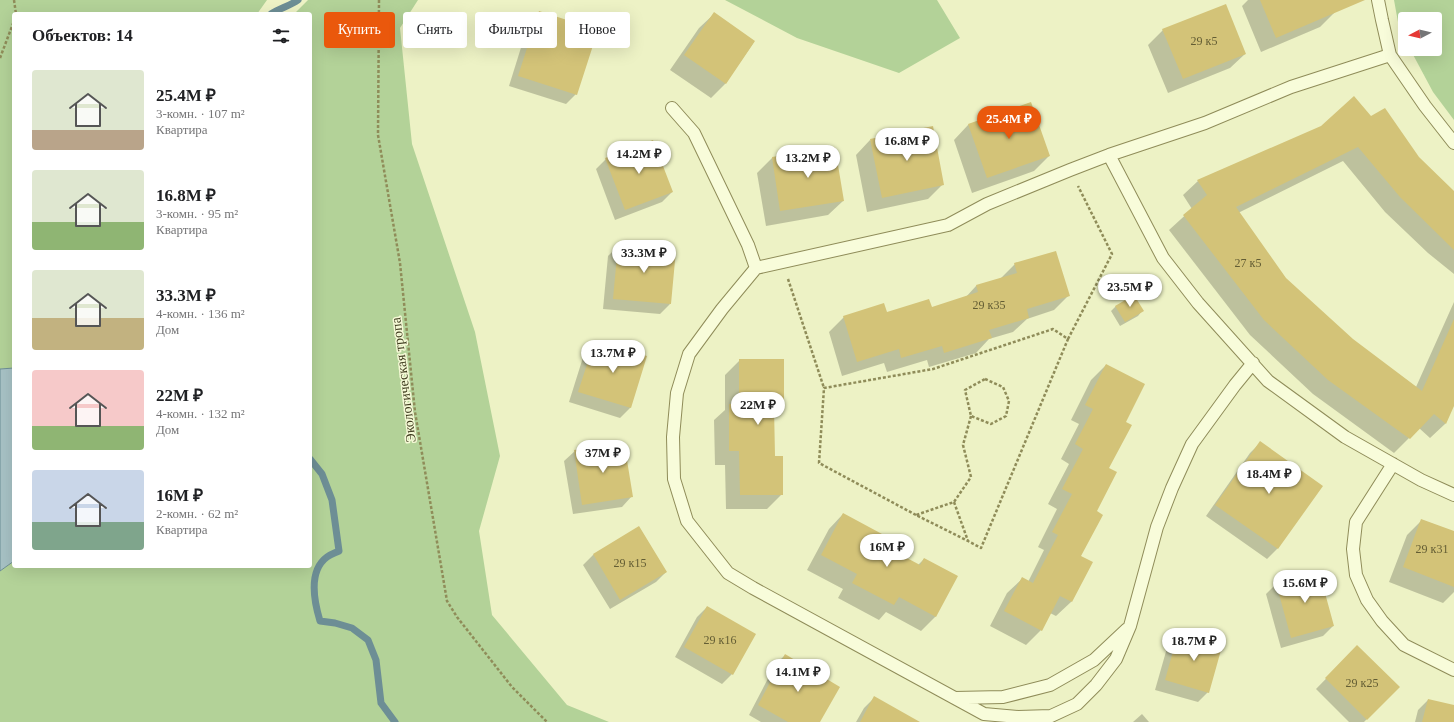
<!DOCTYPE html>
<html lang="ru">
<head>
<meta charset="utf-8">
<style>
	:root { --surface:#fff; --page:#f6f6f6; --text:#202124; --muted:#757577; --accent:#ea580c }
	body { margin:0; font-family:Georgia,serif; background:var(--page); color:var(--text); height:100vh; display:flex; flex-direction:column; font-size:15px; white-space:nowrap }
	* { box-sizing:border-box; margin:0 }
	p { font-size:13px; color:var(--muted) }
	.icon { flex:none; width:22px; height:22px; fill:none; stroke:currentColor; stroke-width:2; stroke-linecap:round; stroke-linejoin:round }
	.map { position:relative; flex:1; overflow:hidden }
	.sheet { position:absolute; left:12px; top:12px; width:300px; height:556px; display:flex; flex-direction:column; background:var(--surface); border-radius:4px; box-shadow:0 4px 16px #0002 }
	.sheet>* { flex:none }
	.guide { position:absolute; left:324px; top:12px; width:380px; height:36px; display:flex; gap:8px }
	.needle { width:26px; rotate:263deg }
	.controls { position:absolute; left:1398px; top:12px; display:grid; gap:8px }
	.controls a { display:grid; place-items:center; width:44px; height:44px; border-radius:4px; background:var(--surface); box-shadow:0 4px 16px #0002; font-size:20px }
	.price { position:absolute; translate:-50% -34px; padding:0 9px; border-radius:14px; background:#fff; color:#222; font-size:13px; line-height:26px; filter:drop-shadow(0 1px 2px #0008) }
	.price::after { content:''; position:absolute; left:50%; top:24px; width:12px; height:9px; margin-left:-6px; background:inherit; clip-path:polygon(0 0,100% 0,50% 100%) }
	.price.on { background:var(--accent); color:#fff }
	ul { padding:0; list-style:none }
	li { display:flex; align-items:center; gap:12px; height:100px; padding:0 20px }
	li span { display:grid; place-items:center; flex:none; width:112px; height:80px; border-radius:4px; color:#555 }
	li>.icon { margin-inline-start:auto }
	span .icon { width:48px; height:48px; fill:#fffc; stroke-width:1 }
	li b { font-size:17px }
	h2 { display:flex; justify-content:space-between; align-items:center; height:48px; padding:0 20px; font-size:17px }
	.chip { padding:0 14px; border-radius:4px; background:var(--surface); box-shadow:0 4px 16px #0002; font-size:14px; line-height:36px }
	.chip.on { background:var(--accent); color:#fff }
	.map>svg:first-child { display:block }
	.green { fill:#b3d298 }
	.water { fill:#a7c2c5; stroke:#6d8e95 }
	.shadow { fill:#0003 }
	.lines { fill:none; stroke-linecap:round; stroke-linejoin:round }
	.stream { stroke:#6d8e95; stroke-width:7 }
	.building { fill:#d3c378 }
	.service-casing { stroke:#8f8c59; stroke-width:14 }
	.path { stroke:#8f8c59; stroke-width:2.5; stroke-dasharray:3 2; stroke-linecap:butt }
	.service { stroke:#f8fcda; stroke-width:12 }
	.labels { text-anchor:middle; stroke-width:3; stroke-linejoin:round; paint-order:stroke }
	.number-label { font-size:12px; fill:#635d34 }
	.street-label { font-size:14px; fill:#3e3b1e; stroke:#f5f9d6 }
</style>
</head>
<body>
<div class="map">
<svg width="1454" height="722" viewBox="0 0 1454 722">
	<rect width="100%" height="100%" fill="#edf2c5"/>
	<path class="green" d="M0,0H267L257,14H14V368L0,369Z
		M308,0H418L400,28L412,144L475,332L500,456L479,531L492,615L567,705L609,722H0V571L14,561V566H310V14H294Z
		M725,0H937L960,38L899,73L797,38Z
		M1394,0H1454V120L1433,92L1410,49H1435V19H1405V40L1398,22Z"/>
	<path class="water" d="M14,368V561L0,571V369Z"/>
	<path class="shadow" d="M1248,0H1330L1335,12L1320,27L1261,52L1242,6Z
		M539,12L576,94L566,104L509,86L529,22Z
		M714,14L754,42L725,84L711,98L670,70L699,28Z
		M1163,30L1245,54L1230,68L1168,93L1148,45Z
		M1030,103L1049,156L1034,171L972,193L954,140L968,125Z
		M1371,117L1418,158L1454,193V274L1428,253L1385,212L1343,161L1238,213L1286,279L1352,340L1416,387L1454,302V404L1445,424L1430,438L1419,428L1394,453L1313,394L1250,335L1169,230L1192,209L1183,195L1198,181Z
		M870,140L943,184L928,199L867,212L856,155Z
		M834,148L843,201L828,215L766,226L757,173L772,158Z
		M606,159L672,192L662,202L615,220L596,169Z
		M618,246L670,304L660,314L603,309L608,256Z
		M1015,264L1069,295L1054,310L1027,319L1013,332L989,339L976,353L929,367L927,360L887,372L884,363L842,376L829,332L844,317L931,308L965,298L976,286L1000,279Z
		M1116,306L1142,311L1138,316L1120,326L1111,311Z
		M595,341L646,357L630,408L620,418L569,402L585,351Z
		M740,360L783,407L773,416L774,457L782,494L767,509H726L725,465H715L714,420L725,410V375Z
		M1106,365L1124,422L1108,469L1095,512L1080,556L1071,602L1056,616L1050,613L1041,630L1026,645L990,626L1007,593L1022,579L1028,582L1044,550L1038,547L1057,509L1048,504L1069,464L1061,459L1079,424L1071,420L1091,380Z
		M1260,443L1321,486L1277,549L1267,559L1206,516L1250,453Z
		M575,451L632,496L622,507L573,514L564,461Z
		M843,514L876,543L918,565L924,559L936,616L921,631L886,612L879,620L838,598L843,589L807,570L829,529Z
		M1422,520L1454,532V592L1443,603L1389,582L1407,535Z
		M639,527L666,572L656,582L610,609L583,565L593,555Z
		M1318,572L1333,626L1323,636L1281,648L1266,594L1276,584Z
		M707,607L732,674L722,684L675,657L697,617Z
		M1179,631L1208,692L1198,702L1155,690L1169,641Z
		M1357,647L1398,687L1364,722H1349L1316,689Z
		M785,655L819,722H761L749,715L775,665Z
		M874,698L918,722H856L864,708Z
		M1428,700L1454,706V722H1415L1418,710Z
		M1142,714L1149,722H1133Z"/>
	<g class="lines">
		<path class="stream" d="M271,14C280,8 290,6 298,0
			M310,459L322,474L332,500L339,551C335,553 331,554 327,557C308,571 314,601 320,621L335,623L352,628L368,640L376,660L381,703L395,722"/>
	</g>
	<path class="building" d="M1260,0H1365L1276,38Z
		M1226,4L1246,54L1183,79L1162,29Z
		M539,11L598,30L577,95L518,76Z
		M714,12L755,41L726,84L684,55Z
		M1354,96L1371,116L1385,108L1419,157L1454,191V250L1400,197L1358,147L1236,207L1286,278L1353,339L1422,391L1454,319V406L1446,424L1434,414L1410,439L1328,380L1264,320L1183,215L1207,195L1197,180L1321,126Z
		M1031,102L1050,156L987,178L968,124Z
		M933,126L944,185L882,198L870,139Z
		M653,140L673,192L625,210L605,158Z
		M835,147L844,201L780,211L772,157Z
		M618,245L676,250L671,304L613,299Z
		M1056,251L1070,296L1027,309L1029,318L989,330L992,338L944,353L942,346L901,358L899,349L857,362L843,316L884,303L887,312L929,299L932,307L978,292L976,285L1017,273L1014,263Z
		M1134,295L1144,311L1125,322L1115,306Z
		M595,340L647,356L631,408L578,392Z
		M739,359H784V407H774L775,456H783V495H740L739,451H729V404H739Z
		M1106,364L1145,384L1126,422L1132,425L1109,468L1117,472L1097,511L1103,515L1081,556L1093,562L1072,602L1060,596L1042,631L1004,611L1022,577L1033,583L1058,535L1052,532L1072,494L1062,489L1083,449L1075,444L1093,409L1085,405Z
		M1260,441L1323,486L1278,549L1215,505Z
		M624,442L633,497L582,505L574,450Z
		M843,513L882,534L877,542L920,565L924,558L958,576L936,617L899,597L894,605L852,583L857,574L821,555Z
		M1421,519L1454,531V587L1403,567Z
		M639,526L667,572L620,600L593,554Z
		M1319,571L1334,626L1291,638L1276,583Z
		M707,606L756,634L733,675L684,647Z
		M1179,630L1223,643L1209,693L1165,680Z
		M1357,645L1400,687L1367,720L1325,678Z
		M785,654L840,687L820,722H788L758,705Z
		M874,696L920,722H860Z
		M1428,699L1454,705V722H1422Z"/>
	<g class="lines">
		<g class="service-casing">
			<path id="service" d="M1378,0L1382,20L1390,55L1425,106L1454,143
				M672,108L694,133L748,245L756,268
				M1109,155L1163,258L1198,303L1268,381L1345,437L1421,480L1454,495
				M1253,363L1235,385L1192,444L1172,488L1157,527L1130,626L1116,659L1096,685L1077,704L1051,716L1018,717L984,714L753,588L728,573L687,521L674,479L673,437L677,393L689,354L722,309L756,268L948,225L987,204L1070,170L1109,155L1205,123L1291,87L1390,55
				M1393,464L1356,522L1353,549L1356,575L1367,600L1382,621L1404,645L1454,670
				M955,698L1003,697L1050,685L1094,660L1127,629"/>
		</g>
		<path class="path" d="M14,0L16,14
			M379,0L378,135L400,263L415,412L447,601L457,617L512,687L547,722
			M0,58L14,21
			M788,279L824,388
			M1068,339L1112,254L1078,186
			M985,379L1003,387L1009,401L1006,416L991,424L971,416L965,390Z
			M954,502L968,541L916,515L954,502L971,477L963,445L971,416
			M916,515L819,463L824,388L933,369L1053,329L1068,339L981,548L968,541"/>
		<use href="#service" class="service"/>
	</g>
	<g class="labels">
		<g class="number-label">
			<text x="1204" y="45">29 к5</text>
			<text x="1248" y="267">27 к5</text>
			<text x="989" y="309">29 к35</text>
			<text x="1432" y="553">29 к31</text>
			<text x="630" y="567">29 к15</text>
			<text x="720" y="644">29 к16</text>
			<text x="1362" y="687">29 к25</text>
		</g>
		<g class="street-label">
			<text transform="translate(403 380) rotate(-97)" y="5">Экологическая тропа</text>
		</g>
	</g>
</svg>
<div class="controls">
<a><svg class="needle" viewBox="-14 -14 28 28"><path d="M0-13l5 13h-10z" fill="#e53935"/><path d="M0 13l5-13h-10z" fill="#757577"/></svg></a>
</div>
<b class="price on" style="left:1009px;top:140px">25.4M ₽</b>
<b class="price" style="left:907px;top:162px">16.8M ₽</b>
<b class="price" style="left:639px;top:175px">14.2M ₽</b>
<b class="price" style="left:808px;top:179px">13.2M ₽</b>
<b class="price" style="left:644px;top:274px">33.3M ₽</b>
<b class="price" style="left:1130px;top:308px">23.5M ₽</b>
<b class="price" style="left:613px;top:374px">13.7M ₽</b>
<b class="price" style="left:758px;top:426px">22M ₽</b>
<b class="price" style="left:603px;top:474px">37M ₽</b>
<b class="price" style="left:1269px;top:495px">18.4M ₽</b>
<b class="price" style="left:887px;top:568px">16M ₽</b>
<b class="price" style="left:1305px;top:604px">15.6M ₽</b>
<b class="price" style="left:1194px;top:662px">18.7M ₽</b>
<b class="price" style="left:798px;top:693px">14.1M ₽</b>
<div class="guide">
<a class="chip on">Купить</a>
<a class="chip">Снять</a>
<a class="chip">Фильтры</a>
<a class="chip">Новое</a>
</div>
<section class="sheet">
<h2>Объектов: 14<svg class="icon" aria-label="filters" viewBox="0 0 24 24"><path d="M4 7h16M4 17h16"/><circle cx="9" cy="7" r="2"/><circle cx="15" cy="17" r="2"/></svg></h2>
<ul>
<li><span style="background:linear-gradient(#dfe7d0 75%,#b9a48a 0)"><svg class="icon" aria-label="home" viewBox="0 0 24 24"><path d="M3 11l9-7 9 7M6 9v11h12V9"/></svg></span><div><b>25.4M ₽</b><p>3-комн. · 107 m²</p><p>Квартира</p></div></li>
<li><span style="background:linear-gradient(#dfe7d0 65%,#8fb573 0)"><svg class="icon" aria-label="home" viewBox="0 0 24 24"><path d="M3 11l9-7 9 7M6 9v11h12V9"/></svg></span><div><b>16.8M ₽</b><p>3-комн. · 95 m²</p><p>Квартира</p></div></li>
<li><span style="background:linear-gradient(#dfe7d0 60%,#c2b280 0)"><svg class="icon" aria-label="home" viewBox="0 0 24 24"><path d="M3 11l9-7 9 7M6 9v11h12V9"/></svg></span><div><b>33.3M ₽</b><p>4-комн. · 136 m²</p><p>Дом</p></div></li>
<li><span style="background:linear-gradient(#f6c9c9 70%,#8fb573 0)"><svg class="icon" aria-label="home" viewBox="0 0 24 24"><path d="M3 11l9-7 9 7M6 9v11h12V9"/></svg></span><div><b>22M ₽</b><p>4-комн. · 132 m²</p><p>Дом</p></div></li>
<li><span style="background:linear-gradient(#c9d6e8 65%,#7fa58c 0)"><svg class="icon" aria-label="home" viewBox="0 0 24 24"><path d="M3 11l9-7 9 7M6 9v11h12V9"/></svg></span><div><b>16M ₽</b><p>2-комн. · 62 m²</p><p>Квартира</p></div></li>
</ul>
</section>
</div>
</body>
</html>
